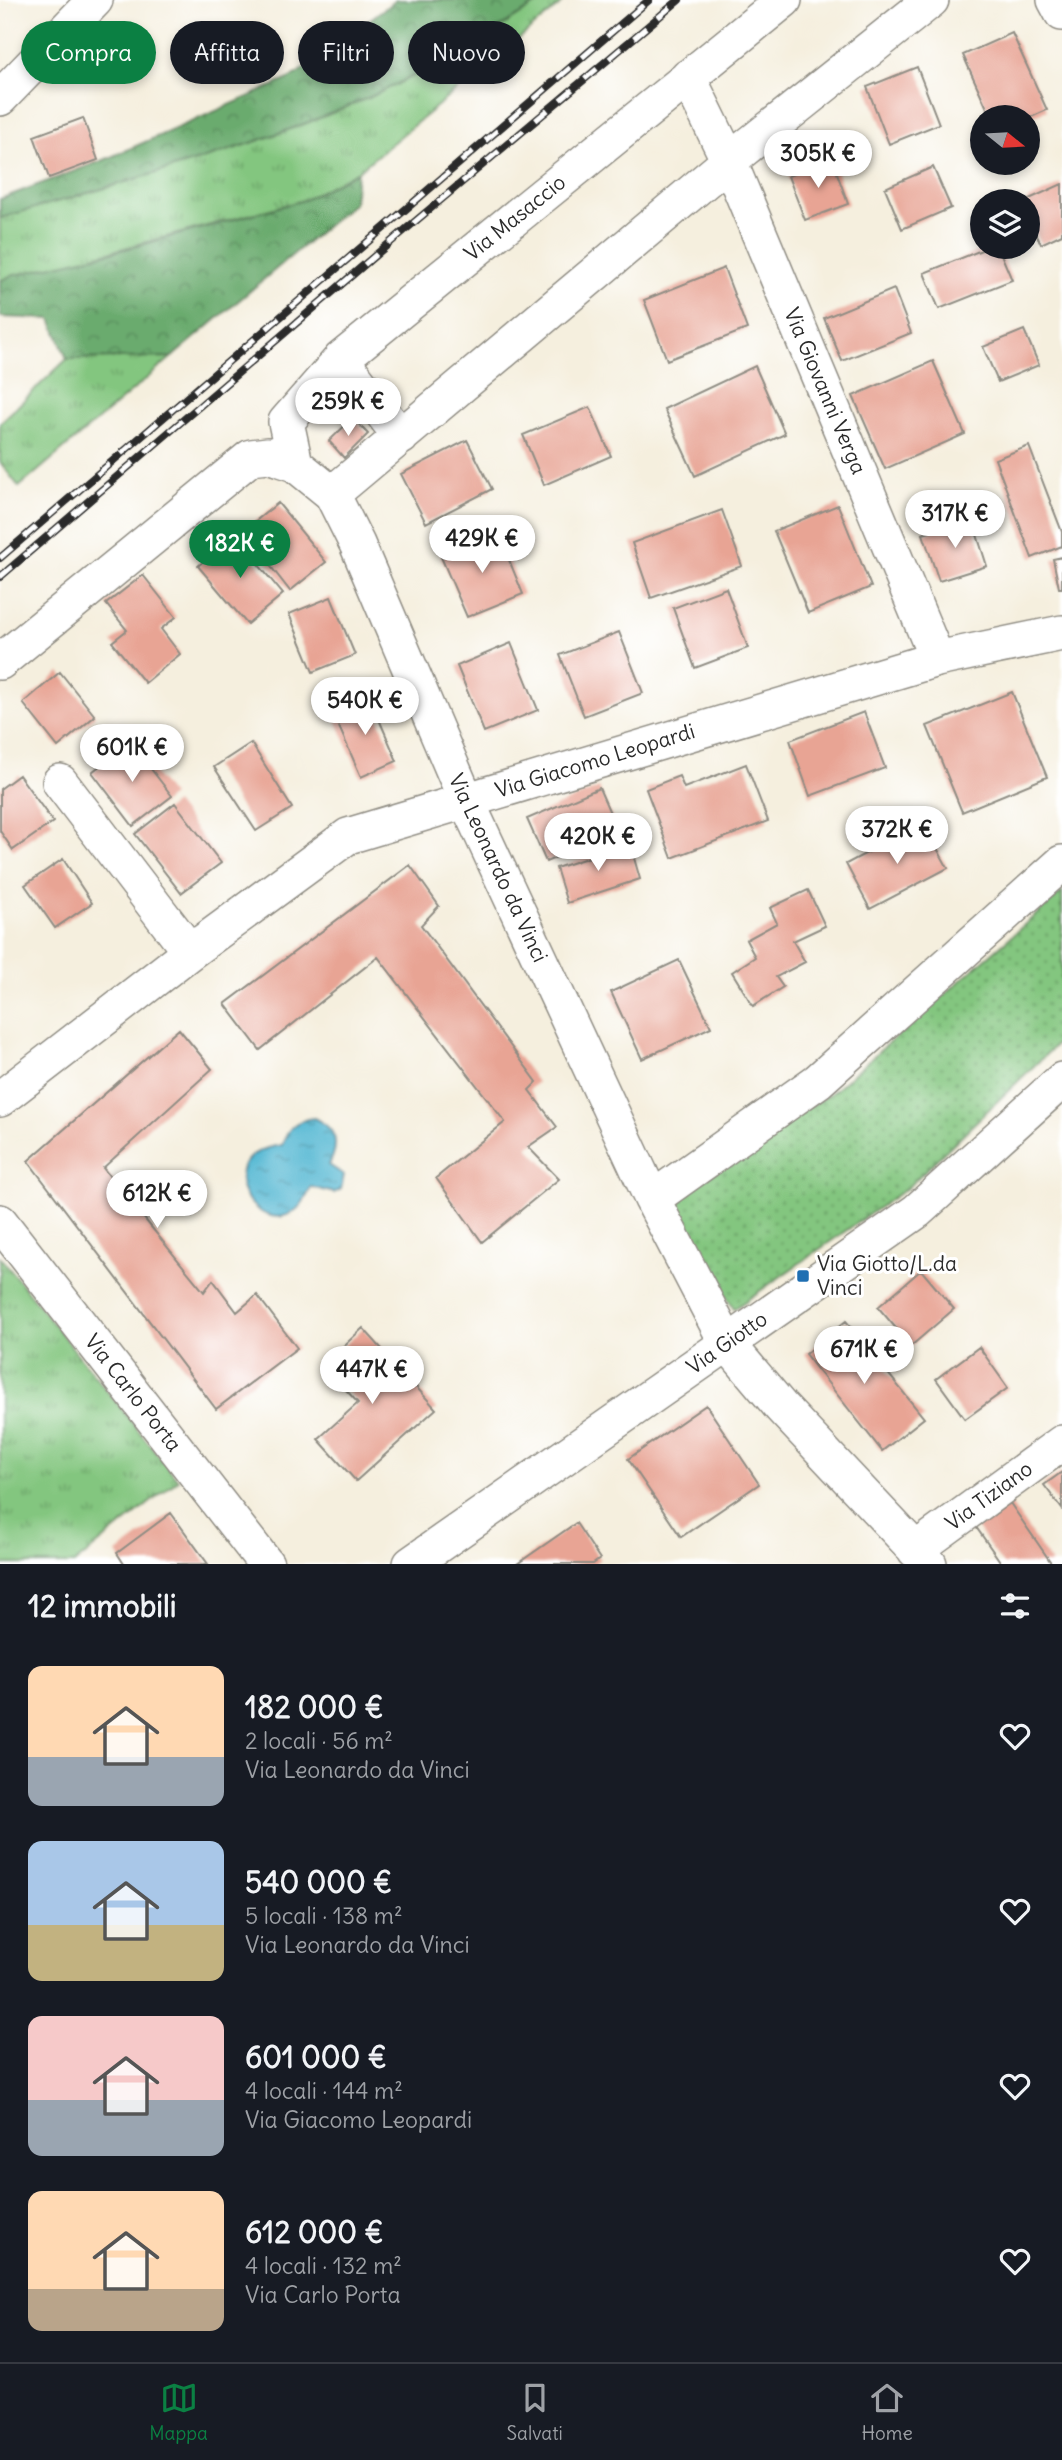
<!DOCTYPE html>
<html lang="it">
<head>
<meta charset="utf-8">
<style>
	:root { --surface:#171b24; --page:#20242c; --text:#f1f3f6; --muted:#9ea1a6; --line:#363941; --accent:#0b8043 }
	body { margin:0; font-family:Delius,sans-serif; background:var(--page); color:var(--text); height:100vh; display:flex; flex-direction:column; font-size:26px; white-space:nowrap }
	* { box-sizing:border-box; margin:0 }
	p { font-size:23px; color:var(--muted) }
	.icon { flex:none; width:38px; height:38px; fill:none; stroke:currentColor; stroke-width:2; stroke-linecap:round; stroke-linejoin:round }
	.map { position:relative; height:1564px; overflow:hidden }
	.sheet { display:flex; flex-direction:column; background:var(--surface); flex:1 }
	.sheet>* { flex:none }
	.guide { position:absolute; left:21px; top:21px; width:700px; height:63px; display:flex; gap:14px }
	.needle { width:46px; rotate:108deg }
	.tools { position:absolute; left:970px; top:105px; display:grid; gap:14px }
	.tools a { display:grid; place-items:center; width:70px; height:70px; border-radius:50%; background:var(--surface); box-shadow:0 4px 10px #0003; font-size:35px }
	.price { position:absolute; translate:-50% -60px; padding:0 16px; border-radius:24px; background:#fff; color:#222; font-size:23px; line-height:46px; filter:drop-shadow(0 2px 4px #0008) }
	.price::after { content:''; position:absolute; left:50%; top:42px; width:21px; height:16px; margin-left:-10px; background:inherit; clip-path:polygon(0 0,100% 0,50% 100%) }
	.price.active { background:var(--accent); color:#fff }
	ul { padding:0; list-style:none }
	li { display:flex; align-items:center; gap:21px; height:175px; padding:0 28px }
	li span { display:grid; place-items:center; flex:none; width:196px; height:140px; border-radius:14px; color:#555 }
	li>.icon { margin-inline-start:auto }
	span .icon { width:84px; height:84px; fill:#fffc; stroke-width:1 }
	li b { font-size:30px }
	h2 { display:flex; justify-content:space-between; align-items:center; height:84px; padding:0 28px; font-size:30px }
	.chip { padding:0 24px; border-radius:32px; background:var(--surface); box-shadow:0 4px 10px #0003; font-size:24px; line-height:63px }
	.chip.active { background:var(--accent); color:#fff }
	.tab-bar { display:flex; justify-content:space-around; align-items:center; height:98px; border-top:2px solid var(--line); background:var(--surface); font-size:19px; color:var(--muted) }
	.tab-bar a { display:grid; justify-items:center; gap:4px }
	.tab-bar .active { color:var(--accent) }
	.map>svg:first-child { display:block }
	.grass { fill:url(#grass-tufts); stroke:#577855; stroke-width:2 }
	.forest { fill:url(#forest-crowns); stroke:#4a6b4c; stroke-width:2 }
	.park { fill:url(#park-dots); stroke:#577855; stroke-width:2 }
	.water { fill:url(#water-ripples); stroke:#40727f; stroke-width:2 }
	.building { fill:#e8a494 }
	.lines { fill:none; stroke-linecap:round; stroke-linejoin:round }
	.minor-casing { stroke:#908d84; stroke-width:38 }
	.minor { stroke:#fff; stroke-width:35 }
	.rail-casing { stroke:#2b2b2b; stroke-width:8 }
	.rail { stroke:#fff; stroke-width:5; stroke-dasharray:16; stroke-linecap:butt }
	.poi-dot { fill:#1f6fb2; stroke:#fff; stroke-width:2.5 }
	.labels { text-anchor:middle; stroke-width:6; stroke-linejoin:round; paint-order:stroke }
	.street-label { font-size:21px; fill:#2b2b2b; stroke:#fff }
	.poi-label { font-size:21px; fill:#2b2b2b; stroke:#fff; text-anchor:start }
</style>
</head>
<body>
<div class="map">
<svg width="1062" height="1564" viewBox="0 0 1062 1564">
	<defs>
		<pattern id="grass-tufts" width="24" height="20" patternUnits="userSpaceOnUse" patternTransform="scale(1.75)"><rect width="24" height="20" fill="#83c67f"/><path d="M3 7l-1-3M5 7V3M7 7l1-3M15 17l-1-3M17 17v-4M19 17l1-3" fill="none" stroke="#6ba168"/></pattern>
		<pattern id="forest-crowns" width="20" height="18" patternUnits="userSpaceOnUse" patternTransform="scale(1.75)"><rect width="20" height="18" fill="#6aab6e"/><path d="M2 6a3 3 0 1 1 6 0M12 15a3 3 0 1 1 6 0" fill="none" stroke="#578b5b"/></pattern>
		<pattern id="park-dots" width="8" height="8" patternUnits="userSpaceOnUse" patternTransform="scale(1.75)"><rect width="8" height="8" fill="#83c67f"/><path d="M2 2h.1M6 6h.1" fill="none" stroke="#6ba168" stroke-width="1.8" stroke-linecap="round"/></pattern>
		<pattern id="water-ripples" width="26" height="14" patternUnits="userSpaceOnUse" patternTransform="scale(1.75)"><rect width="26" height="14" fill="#54b8d3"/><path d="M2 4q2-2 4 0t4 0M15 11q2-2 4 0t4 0" fill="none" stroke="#4696ab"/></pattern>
	</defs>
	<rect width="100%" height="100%" fill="#fff"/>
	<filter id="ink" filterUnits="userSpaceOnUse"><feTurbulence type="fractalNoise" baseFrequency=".0143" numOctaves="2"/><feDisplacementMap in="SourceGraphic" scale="14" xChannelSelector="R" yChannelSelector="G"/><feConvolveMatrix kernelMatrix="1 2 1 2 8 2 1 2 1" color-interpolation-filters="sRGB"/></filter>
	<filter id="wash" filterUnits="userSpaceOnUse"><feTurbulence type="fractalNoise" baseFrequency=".00686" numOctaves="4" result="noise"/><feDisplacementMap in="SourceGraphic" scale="28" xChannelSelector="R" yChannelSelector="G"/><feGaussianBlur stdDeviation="1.57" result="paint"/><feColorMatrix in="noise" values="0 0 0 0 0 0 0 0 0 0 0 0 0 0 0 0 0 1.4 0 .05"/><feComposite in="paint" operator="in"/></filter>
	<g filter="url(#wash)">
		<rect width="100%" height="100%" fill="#f5efde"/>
		<path class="grass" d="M543,0H566L357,172L304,200L0,281V218C125,182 253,149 372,96C431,69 489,35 543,0Z
			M172,357L19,487L0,462V423L67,359Z
			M0,1257L178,1480L74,1564H0Z"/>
		<path class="forest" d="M396,0H543C489,35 431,69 372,96C253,149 125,182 0,218V199L104,160L291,78Z
			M357,172L354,203L172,357L67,359L51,319L0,317V281L10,276L134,247L304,200Z"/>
		<path class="park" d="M1062,892V1039L907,1188L734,1309L671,1202L835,1090Z"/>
		<path class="water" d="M314,1118C337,1129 340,1143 329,1165L344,1175L341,1189L334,1193L311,1187C278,1269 189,1157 282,1145C288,1127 296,1120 314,1118Z"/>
		<g id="blocks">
			<path class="building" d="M1012,33L1047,110L1027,119L991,117L963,55Z
				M917,67L939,124L889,144L867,87Z
				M83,118L98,160L49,178L34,136Z
				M832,159L848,204L805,220L788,176Z
				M933,167L951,208L902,229L885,188Z
				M1062,184V234L1041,244L1027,215V200Z
				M989,247H998L1012,280L939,309L924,273Z
				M724,268L747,329L667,360L644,300Z
				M894,289L911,333L842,361L824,318Z
				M1024,330L1039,365L998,382L983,347Z
				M933,361L965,434L885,469L853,396Z
				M755,366L785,434L695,476L664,409Z
				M590,407L611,456L544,485L523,435Z
				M353,418L368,434L344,458L329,441Z
				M467,440L492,489L426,523L401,474Z
				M1029,446L1062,532V546L1032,558L995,459Z
				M278,503L326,562L290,591L243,531Z
				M838,505L871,587L808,613L774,531Z
				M722,510L742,566L651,598L632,543Z
				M972,519L987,566L939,581L923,534Z
				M498,533L523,594L467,617L441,557Z
				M234,535L283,594L247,624L198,566Z
				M1062,557V588H1059L1053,559Z
				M143,575L176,617L161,629L180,654L145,683L112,642L127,630L106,604Z
				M726,588L748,648L695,668L673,608Z
				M331,597L355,655L313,672L289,614Z
				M619,632L643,693L584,716L560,655Z
				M511,643L538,710L484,732L457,666Z
				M60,672L95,716L58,747L23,703Z
				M1012,692L1047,777L962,812L927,726Z
				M369,696L397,761L361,777L333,713Z
				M864,712L885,768L810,796L790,740Z
				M130,742L172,796L133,826L92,772Z
				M251,743L292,808L256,831L214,767Z
				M746,764L768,821L672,858L646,789L679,776L684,788Z
				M19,775L53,822L13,850L0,831V789Z
				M599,788L618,831L546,862L527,819Z
				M175,803L221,863L181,893L135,834Z
				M923,823L948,868L870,909L846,864Z
				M630,844L640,879L567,903L556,868Z
				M63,859L92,903L55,928L25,885Z
				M410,865L439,906L421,925L537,1082L529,1090L557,1127L528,1147L559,1179L482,1242L436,1178L505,1122L378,957L260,1050L225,1004Z
				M808,890L825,926L793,941L805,962L776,977L783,987L753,1006L732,972L755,957L746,940L777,923L770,908Z
				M679,960L711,1027L642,1059L611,992Z
				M179,1029L212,1069L103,1168L204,1292L213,1280L237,1312L257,1295L297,1348L216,1409L28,1161Z
				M921,1270L954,1309L911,1346L878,1307Z
				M846,1321L924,1418L882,1451L805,1354Z
				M363,1328L436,1409L356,1481L318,1439L358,1403L323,1365Z
				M979,1347L1008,1388L965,1419L936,1379Z
				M706,1405L759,1484L681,1537L628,1459Z
				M1062,1472V1509L1044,1485Z
				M1010,1503L1052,1564H1002L976,1527Z
				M171,1513L208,1564H124L117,1553Z
				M576,1523L600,1559L593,1564H517Z"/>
		</g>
	</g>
	<g filter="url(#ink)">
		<use href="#blocks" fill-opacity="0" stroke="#908d84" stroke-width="2"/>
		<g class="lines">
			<g class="minor-casing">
				<path id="minor" d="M1055,0L1062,13
					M688,77L729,161L937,659
					M0,98L95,0
					M341,359L401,437
					M295,464L286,422L341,359L784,0
					M332,494L729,161L931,0
					M0,662L251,457L268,455L295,464L332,494L357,544L466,800L652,1199L727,1343L781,1407L929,1564
					M60,782L190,952
					M0,1099L190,952L348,836L937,659L1062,633
					M652,1199L818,1081L1062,863
					M0,1222L266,1564
					M915,1550L1062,1443
					M411,1564L917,1211L1062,1080"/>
			</g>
			<use href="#minor" class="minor"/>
			<g class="rail-casing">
				<path id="rail" d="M0,558L649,0
					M0,577L399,235L679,0"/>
			</g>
			<use href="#rail" class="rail"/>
		</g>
	</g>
	<rect class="poi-dot" x="796" y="1269" width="14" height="14" rx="3.5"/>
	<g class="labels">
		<g class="street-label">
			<text transform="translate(515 218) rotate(-39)" y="7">Via Masaccio</text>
			<text transform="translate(825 391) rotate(67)" y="7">Via Giovanni Verga</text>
			<text transform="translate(595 761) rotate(-17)" y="7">Via Giacomo Leopardi</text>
			<text transform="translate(498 868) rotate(65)" y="7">Via Leonardo da Vinci</text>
			<text transform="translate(727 1343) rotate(-35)" y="7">Via Giotto</text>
			<text transform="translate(133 1393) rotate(52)" y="7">Via Carlo Porta</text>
			<text transform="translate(989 1496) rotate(-36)" y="7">Via Tiziano</text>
		</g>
		<g class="poi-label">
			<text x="817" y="1271">Via Giotto/L.da<tspan x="817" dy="24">Vinci</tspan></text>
		</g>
	</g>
</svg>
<div class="tools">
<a><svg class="needle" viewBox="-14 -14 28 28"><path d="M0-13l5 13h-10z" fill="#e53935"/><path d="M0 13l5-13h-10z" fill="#9ea1a6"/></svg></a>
<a><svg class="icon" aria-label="layers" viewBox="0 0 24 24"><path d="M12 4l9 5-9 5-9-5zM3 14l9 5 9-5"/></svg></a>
</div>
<b class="price" style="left:818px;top:190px">305K €</b>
<b class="price" style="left:348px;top:438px">259K €</b>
<b class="price" style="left:955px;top:550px">317K €</b>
<b class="price" style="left:482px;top:575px">429K €</b>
<b class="price active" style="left:240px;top:580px">182K €</b>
<b class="price" style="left:365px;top:737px">540K €</b>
<b class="price" style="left:132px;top:784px">601K €</b>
<b class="price" style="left:897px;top:866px">372K €</b>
<b class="price" style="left:598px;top:873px">420K €</b>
<b class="price" style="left:157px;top:1230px">612K €</b>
<b class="price" style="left:864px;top:1386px">671K €</b>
<b class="price" style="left:372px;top:1406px">447K €</b>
<div class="guide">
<a class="chip active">Compra</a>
<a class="chip">Affitta</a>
<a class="chip">Filtri</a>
<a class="chip">Nuovo</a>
</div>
</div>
<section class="sheet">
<h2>12 immobili<svg class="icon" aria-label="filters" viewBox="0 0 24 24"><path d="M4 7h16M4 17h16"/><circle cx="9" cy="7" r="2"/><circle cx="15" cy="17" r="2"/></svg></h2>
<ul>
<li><span style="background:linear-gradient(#ffd9b3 65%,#9aa5b1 0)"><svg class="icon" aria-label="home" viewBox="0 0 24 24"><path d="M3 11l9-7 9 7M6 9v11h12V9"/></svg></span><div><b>182 000 €</b><p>2 locali · 56 m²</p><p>Via Leonardo da Vinci</p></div><svg class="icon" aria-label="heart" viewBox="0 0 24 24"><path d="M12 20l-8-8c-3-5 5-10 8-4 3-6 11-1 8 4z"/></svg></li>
<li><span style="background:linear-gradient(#a9c7e8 60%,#c2b280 0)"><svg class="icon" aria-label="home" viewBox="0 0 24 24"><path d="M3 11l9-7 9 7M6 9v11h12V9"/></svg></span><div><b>540 000 €</b><p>5 locali · 138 m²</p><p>Via Leonardo da Vinci</p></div><svg class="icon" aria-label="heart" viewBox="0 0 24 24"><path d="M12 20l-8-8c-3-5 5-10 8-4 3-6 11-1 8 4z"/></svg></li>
<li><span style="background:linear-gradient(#f6c9c9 60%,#9aa5b1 0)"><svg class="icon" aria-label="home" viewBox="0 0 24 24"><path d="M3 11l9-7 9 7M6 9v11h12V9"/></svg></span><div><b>601 000 €</b><p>4 locali · 144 m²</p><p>Via Giacomo Leopardi</p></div><svg class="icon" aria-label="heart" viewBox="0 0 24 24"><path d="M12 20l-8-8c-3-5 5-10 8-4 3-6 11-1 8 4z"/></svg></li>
<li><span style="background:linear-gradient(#ffd9b3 70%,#b9a48a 0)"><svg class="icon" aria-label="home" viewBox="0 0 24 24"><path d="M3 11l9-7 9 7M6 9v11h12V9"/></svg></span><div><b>612 000 €</b><p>4 locali · 132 m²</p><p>Via Carlo Porta</p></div><svg class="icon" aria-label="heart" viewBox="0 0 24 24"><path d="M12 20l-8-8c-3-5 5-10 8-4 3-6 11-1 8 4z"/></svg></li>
</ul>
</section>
<nav class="tab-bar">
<a class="active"><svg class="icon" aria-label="map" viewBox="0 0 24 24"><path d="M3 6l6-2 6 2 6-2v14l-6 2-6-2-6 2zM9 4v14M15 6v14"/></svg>Mappa</a>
<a><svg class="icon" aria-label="saved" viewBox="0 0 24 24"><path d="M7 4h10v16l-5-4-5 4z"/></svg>Salvati</a>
<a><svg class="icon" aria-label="home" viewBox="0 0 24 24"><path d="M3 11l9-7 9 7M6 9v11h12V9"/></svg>Home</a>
</nav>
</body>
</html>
